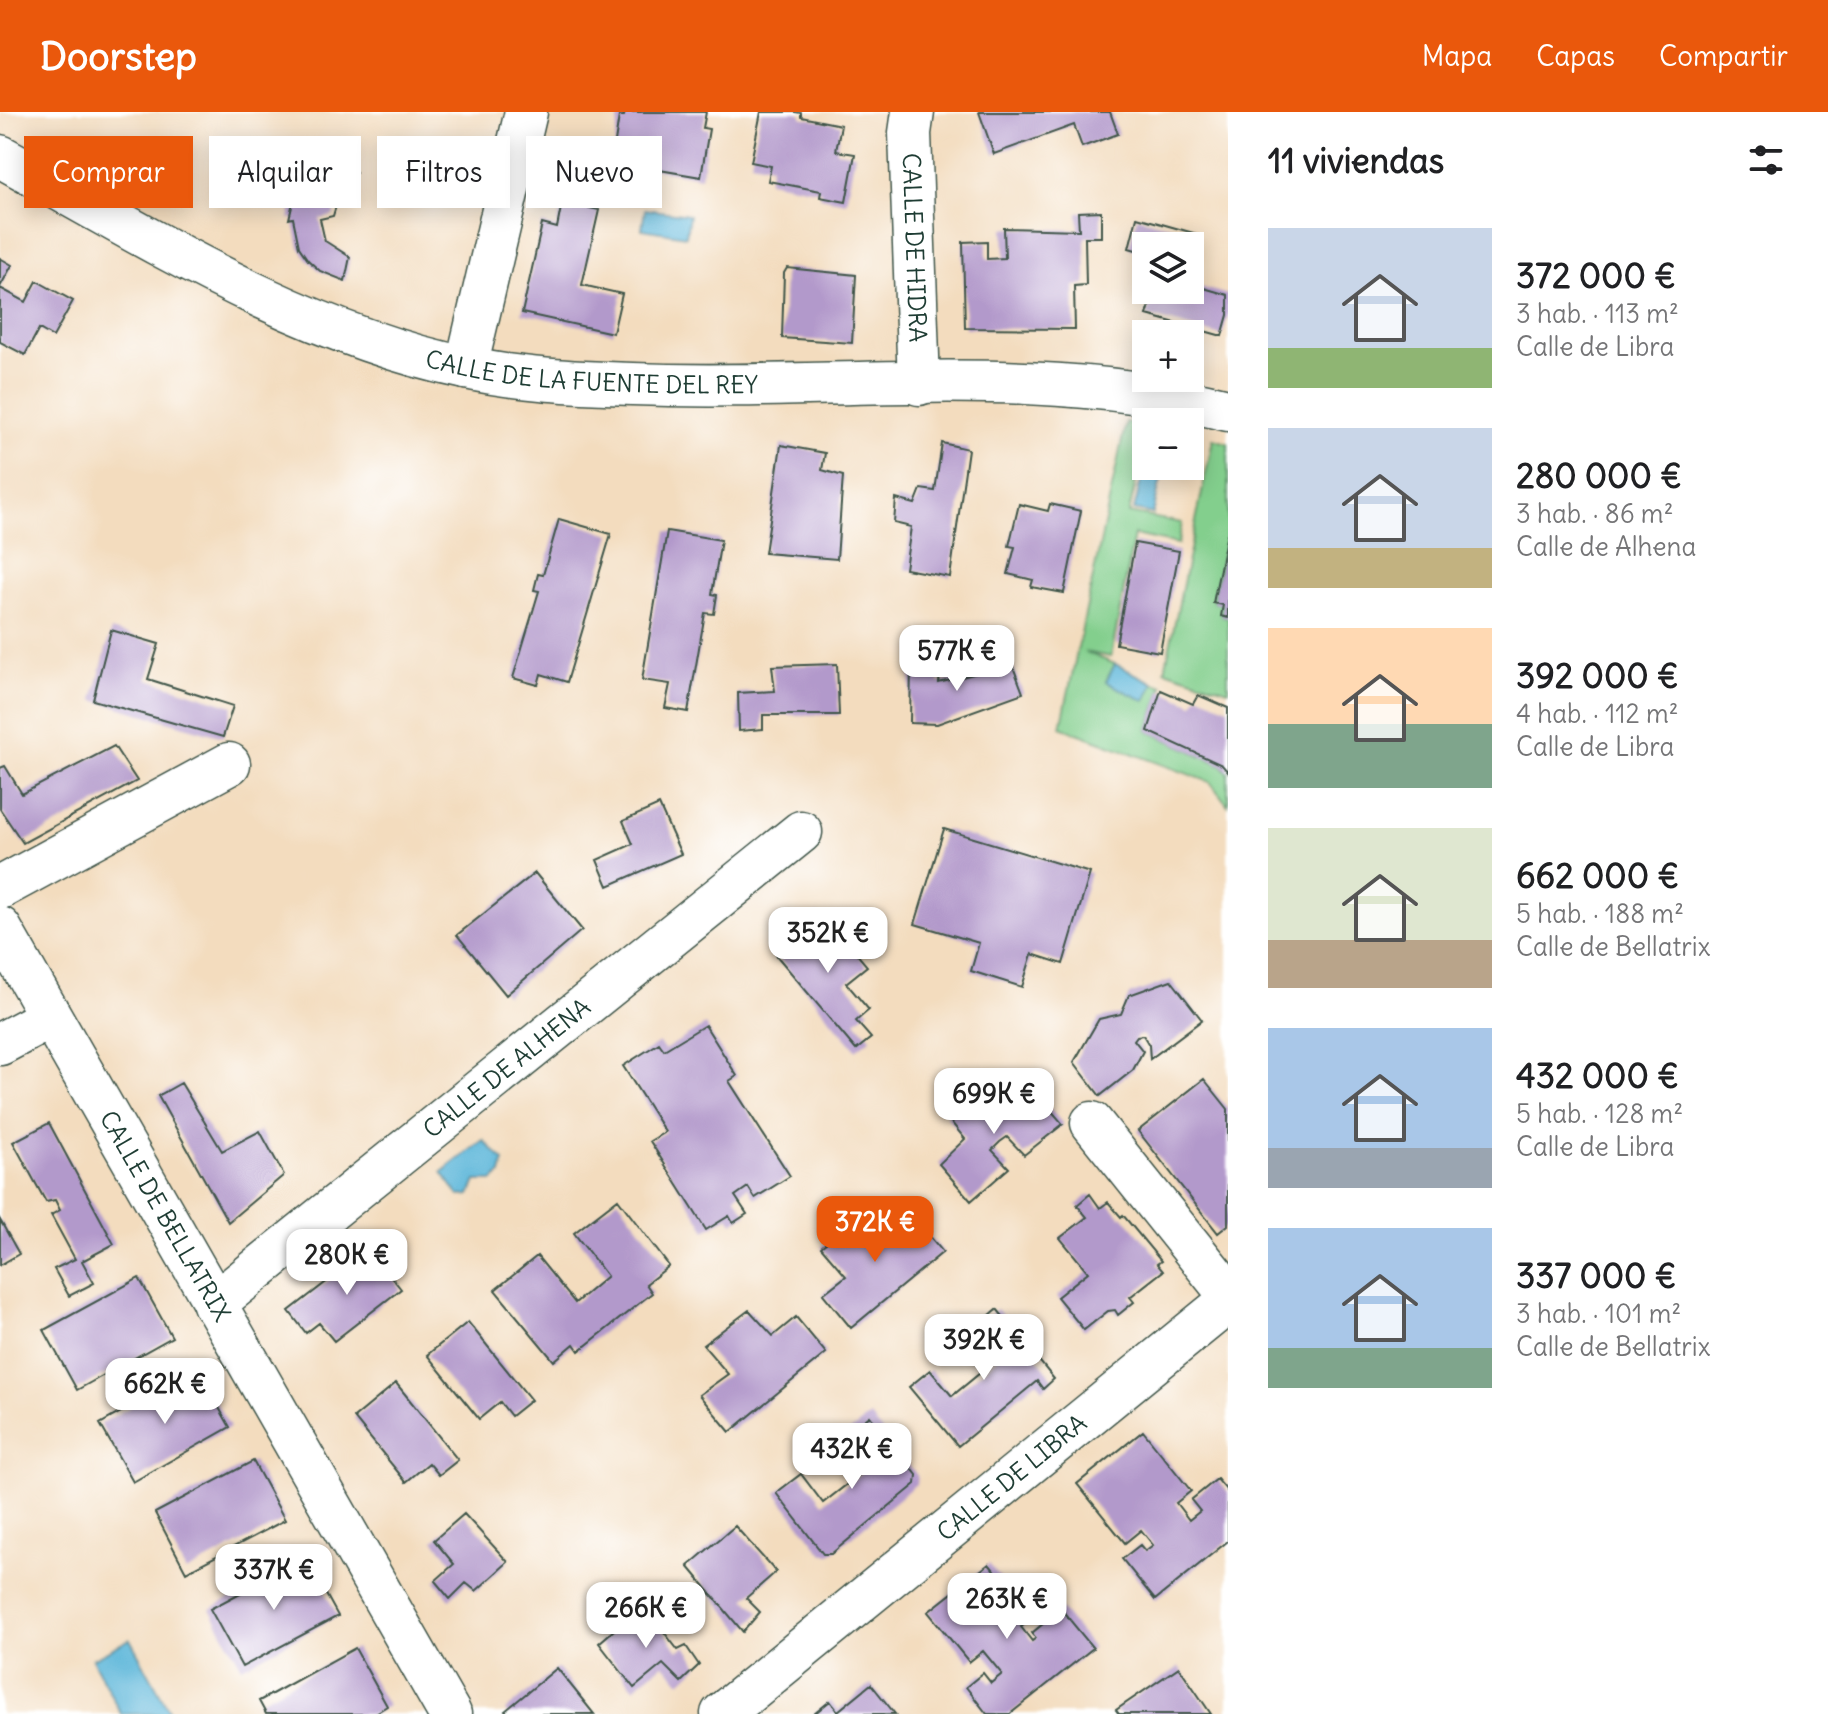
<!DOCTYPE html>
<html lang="es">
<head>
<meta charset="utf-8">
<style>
	:root { --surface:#fff; --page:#f6f6f6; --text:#202124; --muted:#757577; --accent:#ea580c }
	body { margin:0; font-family:Delius,sans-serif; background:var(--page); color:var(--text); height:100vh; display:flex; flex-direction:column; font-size:30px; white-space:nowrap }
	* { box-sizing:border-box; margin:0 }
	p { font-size:26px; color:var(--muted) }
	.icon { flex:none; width:44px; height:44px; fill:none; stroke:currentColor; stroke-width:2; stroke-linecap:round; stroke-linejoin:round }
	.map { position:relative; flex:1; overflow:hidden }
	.sheet { display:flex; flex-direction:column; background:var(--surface); width:600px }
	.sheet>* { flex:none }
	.guide { position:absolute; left:24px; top:24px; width:760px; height:72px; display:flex; gap:16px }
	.fabs { position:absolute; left:1132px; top:120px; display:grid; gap:16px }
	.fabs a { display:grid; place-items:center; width:72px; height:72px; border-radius:0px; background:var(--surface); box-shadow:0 4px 20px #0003; font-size:40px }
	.price { position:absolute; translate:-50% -68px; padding:0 18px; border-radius:16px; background:#fff; color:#222; font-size:26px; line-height:52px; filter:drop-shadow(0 2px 4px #0008) }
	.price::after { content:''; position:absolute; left:50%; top:48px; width:24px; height:18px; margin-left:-12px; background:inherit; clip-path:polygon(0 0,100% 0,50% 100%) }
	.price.current { background:var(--accent); color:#fff }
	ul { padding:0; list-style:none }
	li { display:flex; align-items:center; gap:24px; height:200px; padding:0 40px }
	li span { display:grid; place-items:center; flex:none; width:224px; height:160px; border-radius:0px; color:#555 }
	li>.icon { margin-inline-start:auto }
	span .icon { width:96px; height:96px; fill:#fffc; stroke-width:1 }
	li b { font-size:34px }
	h2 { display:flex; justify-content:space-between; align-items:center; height:96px; padding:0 40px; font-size:34px }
	.chip { padding:0 28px; border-radius:0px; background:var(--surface); box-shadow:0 4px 20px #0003; font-size:28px; line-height:72px }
	.chip.current { background:var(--accent); color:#fff }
	header { display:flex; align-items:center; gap:48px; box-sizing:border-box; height:112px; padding:0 40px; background:var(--accent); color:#fff }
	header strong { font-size:38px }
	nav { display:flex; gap:44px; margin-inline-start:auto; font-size:28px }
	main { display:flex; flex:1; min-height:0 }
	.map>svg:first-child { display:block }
	.green { fill:#83cf8d; stroke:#518660; stroke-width:2 }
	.water { fill:#5bb6d9; stroke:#3d7a86; stroke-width:2 }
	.building { fill:#b299cb }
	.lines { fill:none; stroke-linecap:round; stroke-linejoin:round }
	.minor-casing { stroke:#3f5549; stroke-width:45 }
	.minor { stroke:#fff; stroke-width:42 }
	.labels { text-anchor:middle; stroke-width:8; stroke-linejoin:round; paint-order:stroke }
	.street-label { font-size:24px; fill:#1f3d34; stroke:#fff }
</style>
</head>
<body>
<header>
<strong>Doorstep</strong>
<nav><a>Mapa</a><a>Capas</a><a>Compartir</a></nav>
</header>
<main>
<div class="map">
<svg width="1228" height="1602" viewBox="0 0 1228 1602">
	<rect width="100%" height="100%" fill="#fff"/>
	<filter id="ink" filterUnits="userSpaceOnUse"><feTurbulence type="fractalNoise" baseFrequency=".0125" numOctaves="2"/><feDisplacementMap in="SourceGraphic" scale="16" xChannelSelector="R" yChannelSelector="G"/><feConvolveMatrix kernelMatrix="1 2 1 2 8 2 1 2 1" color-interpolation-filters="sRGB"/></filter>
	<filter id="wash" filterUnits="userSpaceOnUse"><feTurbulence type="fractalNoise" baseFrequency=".006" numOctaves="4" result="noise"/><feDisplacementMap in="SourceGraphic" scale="32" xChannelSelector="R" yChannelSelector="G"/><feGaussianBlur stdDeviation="1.8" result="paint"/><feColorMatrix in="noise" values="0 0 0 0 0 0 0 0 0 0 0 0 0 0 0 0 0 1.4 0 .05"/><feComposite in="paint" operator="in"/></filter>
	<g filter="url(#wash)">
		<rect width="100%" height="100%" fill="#f3dcbe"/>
		<path class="green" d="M1126,310L1146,313V342H1142L1129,401L1182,411L1178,432L1134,423L1111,545L1085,540L1115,552L1106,569L1146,589L1154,571L1163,574L1148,619L1222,653L1228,660V693L1210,670L1061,615Z
			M1213,327L1228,331V415L1213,490L1223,493L1221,504L1228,506V578L1165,558Z"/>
		<path class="water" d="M645,97L689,103L686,124L642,117Z
			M1146,348V354H1164L1153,402L1134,398Z
			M1115,552L1154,571L1145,589L1106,570Z
			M483,1028L504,1049L501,1062L493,1069H476L470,1083L459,1084L442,1060Z
			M130,1527L171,1602H121L92,1547Z"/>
		<g id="blocks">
			<path class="building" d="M625,0H706L703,16L709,17L701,65L612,50L619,4H624Z
				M761,0H795L801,1V5L841,13L836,39L855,42L846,90L820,85L821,79L768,69L771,54L751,50Z
				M979,0H1110L1118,22L1082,35L1074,13L994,42Z
				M338,42L356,60L330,85L336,94L333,104L320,107L325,129L350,145L345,169L320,159L308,148L299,135L293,106L289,107L296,78L305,63L323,46L329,50Z
				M562,90L599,98L582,173L622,182L613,221L522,201L542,112L557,116Z
				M1101,99V125H1085L1086,173L1074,174L1075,217L965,216L963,130L987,129V147L1005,146L1004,116L1079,118L1078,100Z
				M1137,105L1197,122L1191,144L1190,134H1146V141L1129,136Z
				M0,146L12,153L0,175Z
				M787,156L856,163L852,231L782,226L784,161Z
				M37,169L73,189L53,225L39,217L25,243L0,230V176L26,190Z
				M1190,172L1228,183V203L1222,224L1147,203L1155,178H1190Z
				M942,331L968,337L950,465L905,457L911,415L894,411L896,387L915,392L921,377L935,379Z
				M781,333L825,341L822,358L843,364L837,447L765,441Z
				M1019,392L1048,399L1050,392L1081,399L1064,481L1031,475L1033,468L1008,462L1015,435L1009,434Z
				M559,407L611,422L567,570L541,562L538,573L513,566L539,479L534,478L538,462L543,463Z
				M667,419L721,428L712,482L717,483L714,502L705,501L688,600L665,596L670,572L642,568Z
				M1227,422H1228V506L1221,504L1223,493L1213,491Z
				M1135,431L1179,439L1160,540L1116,532Z
				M111,518L159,532L148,567L233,594L223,625L93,588Z
				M837,552L839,603H763V617L739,619L738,581L775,579L772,554Z
				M911,552L941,553L939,571L1012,552L1023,581L937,612L910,611Z
				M1161,578L1193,592L1198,583L1228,596V660L1222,653L1148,619Z
				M114,634L137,669L23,731L0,697V656L5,654L22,682Z
				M659,693L681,742L608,774L597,748L633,732L623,709Z
				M944,717L1090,761L1063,852L1032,842L1022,875L971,859L979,831L915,812Z
				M535,761L582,818L506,883L457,823Z
				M817,801L825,811L828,808L867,854L846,871L869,898L856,909L871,926L856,938L776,843L794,828L791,824Z
				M1171,868L1202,908L1150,947L1149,933L1143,923L1137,924L1134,928L1143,939L1133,958L1100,984L1074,950L1099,907L1121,902L1129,883Z
				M705,913L737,964L729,969L790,1064L755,1086L748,1075L735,1084L747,1102L733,1111L729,1104L706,1118L650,1029L665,1020L623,954L659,931L664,938Z
				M1204,967L1228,997V1113L1218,1121L1138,1019Z
				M181,971L222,1039L260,1019L284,1063L228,1110L158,984Z
				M984,972L1003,996L1030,974L1063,1012L1024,1043L1007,1025L1000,1030L992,1038L1009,1056L971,1089L939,1052L965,1027L946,1004Z
				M49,1011L114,1132L82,1149L94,1171L69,1184L54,1157L75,1147L51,1103L60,1098L55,1088L46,1090L13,1030Z
				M1090,1082L1100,1096L1108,1090L1121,1105L1123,1103L1161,1149L1157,1152L1163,1159L1130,1185L1134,1190L1118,1203L1115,1198L1108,1199L1084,1218L1057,1185L1088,1160L1060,1126L1087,1105L1077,1093Z
				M618,1087L669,1154L646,1172L652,1181L579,1239L574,1232L554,1249L495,1178L537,1144L575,1191L607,1164L574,1121Z
				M868,1096L894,1126L916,1108L943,1140L851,1216L823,1182L846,1164L821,1135Z
				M0,1108L19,1142L0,1153Z
				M369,1137L401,1177L334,1229L319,1211L306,1221L289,1199Z
				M139,1166L172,1225L77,1278L44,1218Z
				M997,1197L1054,1267L1043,1277L1037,1269L958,1334L909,1275L930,1258L952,1284L997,1247L973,1218Z
				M749,1198L773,1224L796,1205L826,1241L730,1320L699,1283L728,1262L703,1233Z
				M468,1210L531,1288L511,1304L500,1290L479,1307L427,1243Z
				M197,1257L230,1315L133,1370L100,1312Z
				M396,1271L458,1348L439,1363L429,1351L406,1370L354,1306Z
				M870,1304L917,1363L916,1372L831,1442H823L776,1381L801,1362L823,1391L869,1355L844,1324Z
				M1143,1319L1191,1379L1176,1391L1189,1408L1200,1399L1191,1388L1217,1367L1228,1380V1429L1155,1488L1122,1447L1140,1433L1145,1439L1153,1433L1141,1418L1125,1431L1077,1372Z
				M253,1349L285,1408L186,1460L155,1401Z
				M464,1402L508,1450L476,1479L466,1471L450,1487L435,1469L454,1452L434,1428Z
				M735,1414L776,1460L746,1486L760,1500L743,1520L688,1454Z
				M306,1446L338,1504L242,1555L210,1497Z
				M989,1452L1033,1506L1021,1515L1032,1529L1036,1526L1032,1521L1061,1497L1093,1536L1010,1602H987L966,1575L983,1561L991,1571L1002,1562L983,1539L969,1550L928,1500Z
				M643,1493L678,1538L686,1534L699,1553L681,1570L663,1552L634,1576L599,1531Z
				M355,1536L387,1594L374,1602H266L259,1589Z
				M1179,1555L1211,1602H1119L1116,1598Z
				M557,1556L594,1602H508L505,1599Z
				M871,1572L895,1602H814L830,1589L838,1599Z"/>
		</g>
	</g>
	<g filter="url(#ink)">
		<use href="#blocks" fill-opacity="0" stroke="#3f5549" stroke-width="2"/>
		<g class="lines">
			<g class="minor-casing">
				<g id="minor">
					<path id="s1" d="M913,0L910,21L919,272"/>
					<path id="s2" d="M0,44C149,126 298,221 466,256C520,268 577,270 633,272C831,280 1034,249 1228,298"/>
					<path d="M466,256L526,0"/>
					<path d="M0,776L229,652"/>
					<path id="s3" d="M0,816L450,1602"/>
					<path d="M0,932L49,906"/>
					<path d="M1092,1011L1228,1181"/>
					<path id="s4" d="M214,1192L801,720"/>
					<path id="s5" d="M722,1602L1228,1190"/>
				</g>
			</g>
			<use href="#minor" class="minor"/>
		</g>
	</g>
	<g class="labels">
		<g class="street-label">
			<text dy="8" stroke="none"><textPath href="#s1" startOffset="136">CALLE DE HIDRA</textPath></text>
			<text dy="8" stroke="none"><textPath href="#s2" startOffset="640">CALLE DE LA FUENTE DEL REY</textPath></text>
			<text dy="8" stroke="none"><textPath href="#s4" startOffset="376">CALLE DE ALHENA</textPath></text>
			<text dy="8" stroke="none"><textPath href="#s3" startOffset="332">CALLE DE BELLATRIX</textPath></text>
			<text dy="8" stroke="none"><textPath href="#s5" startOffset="374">CALLE DE LIBRA</textPath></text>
		</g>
	</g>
</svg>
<div class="fabs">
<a><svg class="icon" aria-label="layers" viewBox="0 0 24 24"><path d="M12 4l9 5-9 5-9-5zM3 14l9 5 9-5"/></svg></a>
<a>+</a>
<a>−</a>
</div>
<b class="price" style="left:957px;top:581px">577K €</b>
<b class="price" style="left:828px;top:863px">352K €</b>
<b class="price" style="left:994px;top:1024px">699K €</b>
<b class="price current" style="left:875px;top:1152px">372K €</b>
<b class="price" style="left:347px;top:1185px">280K €</b>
<b class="price" style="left:984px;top:1270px">392K €</b>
<b class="price" style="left:165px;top:1314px">662K €</b>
<b class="price" style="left:852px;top:1379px">432K €</b>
<b class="price" style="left:274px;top:1500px">337K €</b>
<b class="price" style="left:1007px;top:1529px">263K €</b>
<b class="price" style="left:646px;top:1538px">266K €</b>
<div class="guide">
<a class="chip current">Comprar</a>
<a class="chip">Alquilar</a>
<a class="chip">Filtros</a>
<a class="chip">Nuevo</a>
</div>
</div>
<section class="sheet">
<h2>11 viviendas<svg class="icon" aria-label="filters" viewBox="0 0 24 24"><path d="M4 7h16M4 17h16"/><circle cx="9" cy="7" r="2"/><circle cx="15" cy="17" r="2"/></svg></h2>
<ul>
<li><span style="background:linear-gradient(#c9d6e8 75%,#8fb573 0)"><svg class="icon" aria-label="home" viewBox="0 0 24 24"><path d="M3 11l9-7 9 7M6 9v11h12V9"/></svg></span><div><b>372 000 €</b><p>3 hab. · 113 m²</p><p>Calle de Libra</p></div></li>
<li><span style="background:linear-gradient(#c9d6e8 75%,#c2b280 0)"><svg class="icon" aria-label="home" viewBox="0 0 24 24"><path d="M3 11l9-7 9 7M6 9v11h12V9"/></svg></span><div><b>280 000 €</b><p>3 hab. · 86 m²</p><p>Calle de Alhena</p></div></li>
<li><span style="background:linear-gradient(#ffd9b3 60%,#7fa58c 0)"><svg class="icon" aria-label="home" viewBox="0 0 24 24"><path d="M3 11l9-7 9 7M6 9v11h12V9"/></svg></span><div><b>392 000 €</b><p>4 hab. · 112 m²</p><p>Calle de Libra</p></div></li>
<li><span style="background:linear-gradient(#dfe7d0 70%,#b9a48a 0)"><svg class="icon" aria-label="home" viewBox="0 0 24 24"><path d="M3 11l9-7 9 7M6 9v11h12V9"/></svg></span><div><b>662 000 €</b><p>5 hab. · 188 m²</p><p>Calle de Bellatrix</p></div></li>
<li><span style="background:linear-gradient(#a9c7e8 75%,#9aa5b1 0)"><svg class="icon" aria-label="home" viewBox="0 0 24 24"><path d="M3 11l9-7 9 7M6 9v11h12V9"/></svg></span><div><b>432 000 €</b><p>5 hab. · 128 m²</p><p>Calle de Libra</p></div></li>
<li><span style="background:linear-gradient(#a9c7e8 75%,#7fa58c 0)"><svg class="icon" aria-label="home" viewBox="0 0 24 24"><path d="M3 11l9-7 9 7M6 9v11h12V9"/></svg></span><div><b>337 000 €</b><p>3 hab. · 101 m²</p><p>Calle de Bellatrix</p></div></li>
</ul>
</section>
</main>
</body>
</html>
